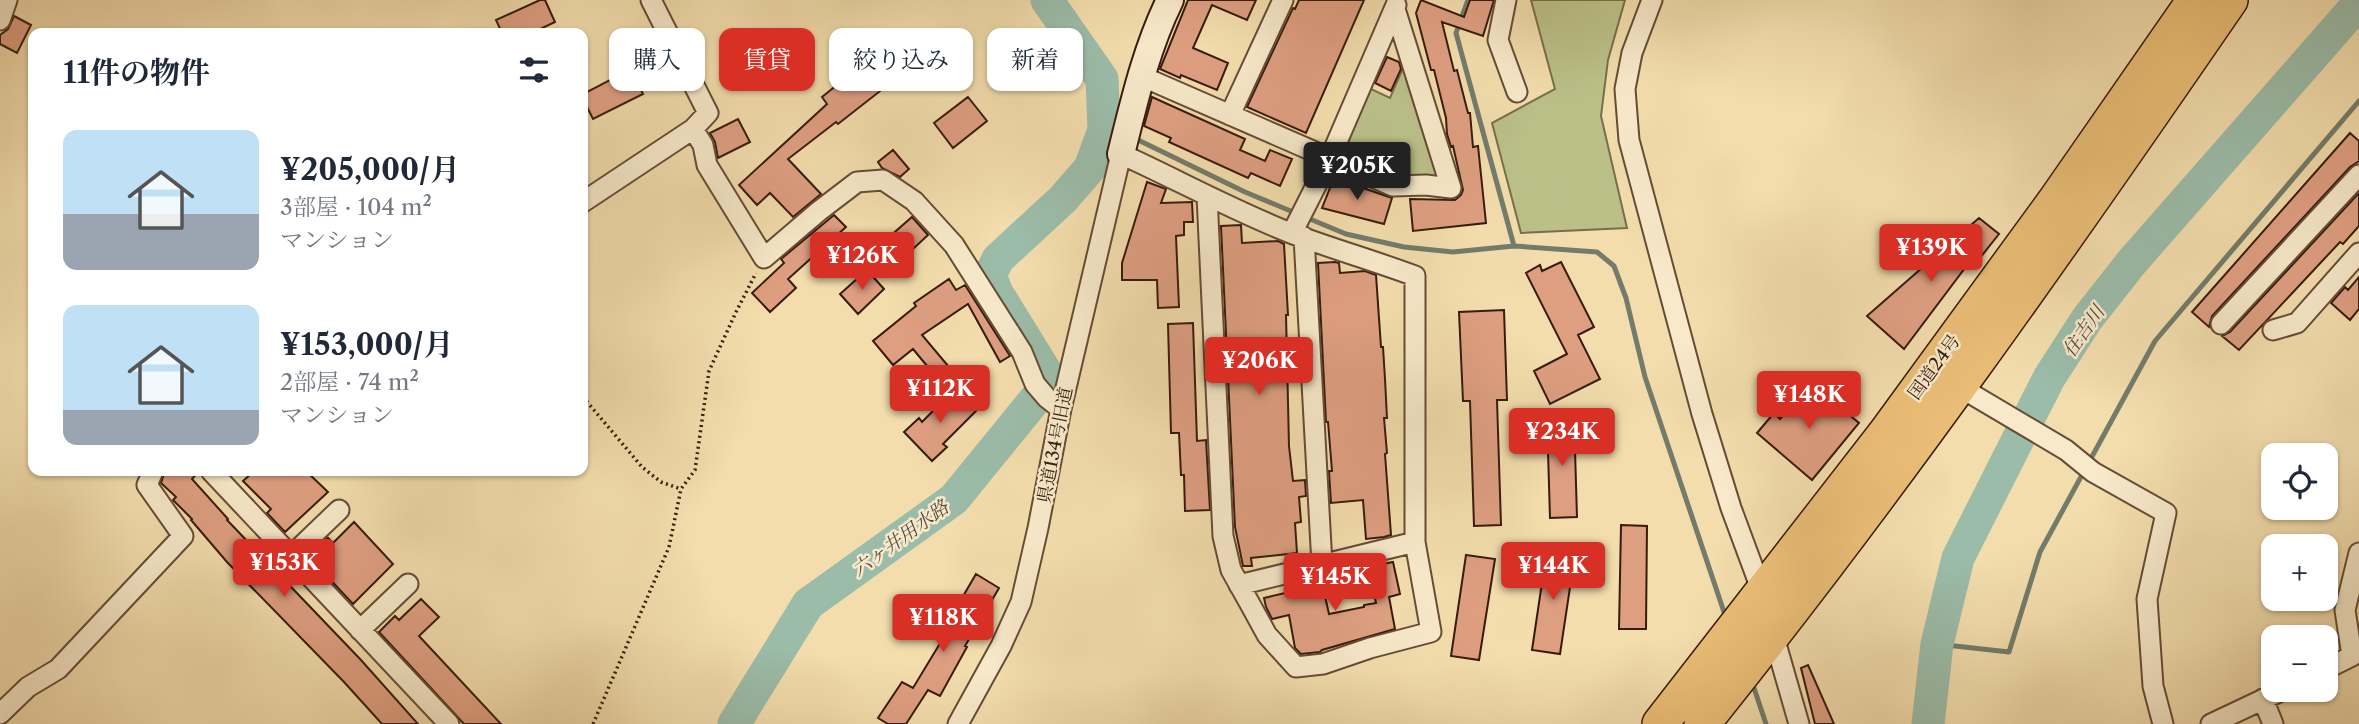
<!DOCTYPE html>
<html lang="ja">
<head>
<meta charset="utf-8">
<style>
	:root { --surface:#fff; --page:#f2f2f3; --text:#1f2937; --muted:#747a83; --accent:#d93025 }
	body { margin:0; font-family:"Libre Caslon Text","Noto Serif JP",serif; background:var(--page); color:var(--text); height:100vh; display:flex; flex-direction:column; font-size:26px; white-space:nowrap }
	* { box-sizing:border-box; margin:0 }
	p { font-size:23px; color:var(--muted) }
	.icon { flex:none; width:38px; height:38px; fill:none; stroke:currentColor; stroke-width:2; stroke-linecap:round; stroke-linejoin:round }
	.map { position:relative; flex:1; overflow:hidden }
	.side { position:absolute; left:28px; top:28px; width:560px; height:448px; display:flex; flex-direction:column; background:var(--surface); border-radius:14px; box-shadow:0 2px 5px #0004 }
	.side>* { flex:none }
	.hud { position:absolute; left:609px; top:28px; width:665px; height:63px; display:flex; gap:14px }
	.fabs { position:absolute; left:2261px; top:443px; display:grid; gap:14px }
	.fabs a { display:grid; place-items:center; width:77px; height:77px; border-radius:14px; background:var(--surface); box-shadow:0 2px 5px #0004; font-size:35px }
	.price { position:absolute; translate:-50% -60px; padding:0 16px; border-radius:7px; background:var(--accent); color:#fff; font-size:23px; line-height:46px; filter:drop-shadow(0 2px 4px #0008) }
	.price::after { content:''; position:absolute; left:50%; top:42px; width:21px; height:16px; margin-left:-10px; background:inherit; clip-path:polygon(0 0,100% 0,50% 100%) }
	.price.selected { background:#222; color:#fff }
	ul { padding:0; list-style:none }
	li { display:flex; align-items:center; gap:21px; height:175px; padding:0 35px }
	li span { display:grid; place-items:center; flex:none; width:196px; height:140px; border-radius:14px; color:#555 }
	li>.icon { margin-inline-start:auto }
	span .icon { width:84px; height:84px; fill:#fffc; stroke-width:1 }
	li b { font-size:30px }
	h2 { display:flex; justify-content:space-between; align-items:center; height:84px; padding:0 35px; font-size:30px }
	.chip { padding:0 24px; border-radius:14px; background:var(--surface); box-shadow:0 2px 5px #0004; font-size:24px; line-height:63px }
	.chip.selected { background:var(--accent); color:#fff }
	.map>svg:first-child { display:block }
	.green { fill:#bbc089; stroke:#796e4b; stroke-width:2 }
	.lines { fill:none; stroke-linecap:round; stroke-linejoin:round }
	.stream { stroke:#737c6b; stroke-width:5 }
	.river { stroke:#9bbca9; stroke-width:33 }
	.building { fill:#de9f81; stroke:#371b0d; stroke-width:2 }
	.street-casing { stroke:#664c35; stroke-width:23 }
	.secondary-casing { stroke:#371b0d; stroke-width:30 }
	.highway-casing { stroke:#371b0d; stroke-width:38 }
	.path { stroke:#371b0d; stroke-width:3.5; stroke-dasharray:2 3.5; stroke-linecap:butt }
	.street { stroke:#f7e9ca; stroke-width:19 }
	.secondary { stroke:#f7e9ca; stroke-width:26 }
	.highway { stroke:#eabe76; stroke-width:35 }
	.labels { text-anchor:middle; stroke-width:5; stroke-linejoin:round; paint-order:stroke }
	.street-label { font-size:18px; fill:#371b0d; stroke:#f7e9ca }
	.water-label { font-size:19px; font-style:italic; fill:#554b3c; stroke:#f7e9ca }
</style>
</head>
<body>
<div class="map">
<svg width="2359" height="724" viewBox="0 0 2359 724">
	<rect width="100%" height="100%" fill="#f3ddad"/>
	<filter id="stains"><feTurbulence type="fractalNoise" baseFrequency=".00286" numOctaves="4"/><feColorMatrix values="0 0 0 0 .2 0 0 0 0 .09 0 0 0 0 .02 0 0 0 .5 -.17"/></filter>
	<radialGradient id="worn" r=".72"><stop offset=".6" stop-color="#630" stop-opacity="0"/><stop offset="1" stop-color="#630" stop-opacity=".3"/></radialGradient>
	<path class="green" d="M1531,0H1625L1608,60L1601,116L1627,228L1521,233L1492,123L1555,89Z
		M1407,59L1442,177L1393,180L1344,158L1340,150L1369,88L1390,98Z"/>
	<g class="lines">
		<path class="stream" d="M1468,0L1456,33L1514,246
			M1104,124L1120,132
			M1132,137L1245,192L1346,234L1404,247L1453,252L1514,246L1597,252L1614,266L1626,298L1645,377L1726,618
			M1937,644L2009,652L2040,552L2155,341L2359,101
			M1752,682L1766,724"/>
		<path class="river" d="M734,724L808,604L954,499L1046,386L1047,374L997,293L990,275L998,259L1063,199L1090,168L1104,130L1102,79L1047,0
			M1928,724L1937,644L1958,558L2049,378L2087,319L2131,263L2359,3"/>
	</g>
	<path class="building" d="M540,0H545L555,22L532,33H502L496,20Z
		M1188,0H1256L1247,20L1212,5L1193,48L1228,63L1217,90L1181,75L1180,78L1160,69Z
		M1299,0H1364L1306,133L1247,107L1293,8L1295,9Z
		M1421,0L1464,17L1470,0H1494L1483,36L1442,22L1454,71L1457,70L1468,113H1470L1473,147L1478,146L1486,223L1413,231L1410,199L1455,200L1461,195L1463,190L1453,146L1451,147L1447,134L1446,118L1434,70H1431L1416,13Z
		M14,16L31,25L17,53L0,44V35L8,29Z
		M906,37L925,61L892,87L889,84L838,124L836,122L788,159L821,194L793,217L770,193L757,205L739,185L827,104L822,97L852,73L855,77Z
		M1387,57L1399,62L1401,69L1391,91L1375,83Z
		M631,69L643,94L593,119L583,99V94Z
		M968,97L987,121L953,148L934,123Z
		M1152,97L1245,139L1240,150L1265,161L1270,150L1292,159L1280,186L1251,173L1248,178L1169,142L1171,138L1144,126Z
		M738,119L750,142L718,158L715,142L710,133Z
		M2350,133L2359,141V161L2350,167L2212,316L2209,327L2192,312Z
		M893,150L909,169L900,177L882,168L878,162Z
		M1334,178L1392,198L1384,224L1322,208Z
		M1147,182L1166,189L1161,203L1192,202L1193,222H1184V235L1176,236L1179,307L1158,308L1157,280H1122V263Z
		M2359,193V226L2343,244L2340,242L2239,350L2222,336L2230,332Z
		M834,215L846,227L788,279L796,288L770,312L752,293L784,263L781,259Z
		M912,217L928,235L898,263L881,244Z
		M1979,218L1999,234L1972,268L1968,264L1904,349L1867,316Z
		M1241,225L1242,243L1278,241L1284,244L1288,315H1286L1289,446L1293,481L1305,480L1306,496L1299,497L1301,522L1295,523L1297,553L1251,558L1252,566H1243L1235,527L1221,226Z
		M1335,262L1339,263L1340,273L1365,271L1376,275L1381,347H1383L1385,379L1387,418H1384L1387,453L1385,454L1391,535L1384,537L1366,539L1363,500L1331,503L1329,471H1332L1328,422H1326L1318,263Z
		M1561,262L1594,327L1578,335L1600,379L1550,404L1534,371L1567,354L1526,273L1540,265L1542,271Z
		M867,270L884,289L858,314L840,294Z
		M2359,277V309L2350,320L2331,303L2345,287L2348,290Z
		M949,279L956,290L965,285L1010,356L1000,362L968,304L922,335L954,373L942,384L913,349L893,365L873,341L916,306L914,303Z
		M1504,310L1507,400H1497L1501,525L1474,526L1470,401H1463L1459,312Z
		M1193,323L1197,441L1206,440L1210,510L1185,511L1184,475H1181L1179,433H1171L1168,324Z
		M1811,383L1859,423L1812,480L1757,433L1774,413L1780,419Z
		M955,389L976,411L943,444L947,447L932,461L904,432L919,418L922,422Z
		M1574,417L1577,517L1550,518L1547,418Z
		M165,471H199L192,479L228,519L227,520L361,660L418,724H382L344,682L227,562L191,520L192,519L173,500L176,497L161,483Z
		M254,471H306L328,492L285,532L267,513L271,509L243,481Z
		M354,522L393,564L353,604L308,556L328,538L333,543Z
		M1621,525L1647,526L1646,629H1619Z
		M1547,549L1575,554L1560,654L1532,650Z
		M1466,555L1495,559L1479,660L1451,656Z
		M1393,562L1400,594L1389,597L1395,629L1322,650L1320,652L1301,654L1295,648L1289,615L1272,619L1266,607L1264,598L1298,590L1296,584L1321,578L1329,614L1364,607V605L1376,603L1368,567Z
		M976,574L999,588L965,646L967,647L940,696L928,690L906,724H888L878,718L902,682L913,688L959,612L955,610Z
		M421,599L439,617L419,636L501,724H464L379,632L395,616L399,620Z
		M1808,665L1834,724H1815L1801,668Z"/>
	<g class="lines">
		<g class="street-casing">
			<path id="street" d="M1506,0L1498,40L1517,92
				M1652,0L1632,53L1625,89L1629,140L1702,414L1731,508L1764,597
				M0,20L7,0
				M1141,76L1393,186L1426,185L1451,188L1395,9
				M1230,115L1283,0
				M693,129L703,145L707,165L764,258L819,211L857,182L883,180L914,201L954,245L1022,352L1035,384L1047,398L1061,409
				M583,202L693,129L708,113L651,0
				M1292,233L1330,158L1396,5
				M1304,237L1322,565
				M2221,324L2359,175
				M2273,330L2297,323L2359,253
				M1958,386L2066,450L2093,472L2166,513L2147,599L2153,686L2163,724
				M211,471L449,724
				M291,556L339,510
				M1239,585L1415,542
				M360,630L408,584
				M1772,630L1799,724
				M2326,669L2352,656L2345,610L2359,553
				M2263,699L2273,724
				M0,714L28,687L58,669L183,536L147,485L153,471
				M958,724L1001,646L1021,602L1038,528L1061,409L1121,154C1178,180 1234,211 1293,234C1333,249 1375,261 1415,276V542L1431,632L1370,648L1323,664L1296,667L1267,635L1250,604L1231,570L1223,536L1207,196
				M2211,724L2283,690"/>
		</g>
		<g class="secondary-casing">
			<path id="secondary" d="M1121,154C1134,102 1146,49 1170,0"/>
		</g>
		<g class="highway-casing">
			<path id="highway" d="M1660,724L1886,433L2056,200L2195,0
				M1702,724C1889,491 2061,246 2230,0"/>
		</g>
		<path class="path" d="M583,397L642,467L661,482L681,489
			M593,724L669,547L681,489L695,470L709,371L736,312L756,273"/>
		<use href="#street" class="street"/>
		<use href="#secondary" class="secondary"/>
		<use href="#highway" class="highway"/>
	</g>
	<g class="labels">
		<g class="street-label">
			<text transform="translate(1934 367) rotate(-54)" y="6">国道24号</text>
			<text transform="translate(1055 445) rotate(-79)" y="6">県道134号旧道</text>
		</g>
		<g class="water-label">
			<text transform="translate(2083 331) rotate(-55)" y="7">住吉川</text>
			<text transform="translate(900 538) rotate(-36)" y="7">六ヶ井用水路</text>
		</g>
	</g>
	<rect width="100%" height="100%" filter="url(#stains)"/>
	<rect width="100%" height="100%" fill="url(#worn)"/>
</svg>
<div class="fabs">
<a><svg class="icon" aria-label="locate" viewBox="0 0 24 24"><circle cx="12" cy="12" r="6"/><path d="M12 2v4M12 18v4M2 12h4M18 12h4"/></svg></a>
<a>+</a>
<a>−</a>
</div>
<b class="price selected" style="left:1357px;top:202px">¥205K</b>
<b class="price" style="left:1931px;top:284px">¥139K</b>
<b class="price" style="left:862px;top:292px">¥126K</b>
<b class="price" style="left:1259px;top:397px">¥206K</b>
<b class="price" style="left:940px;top:425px">¥112K</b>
<b class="price" style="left:1809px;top:431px">¥148K</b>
<b class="price" style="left:1562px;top:468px">¥234K</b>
<b class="price" style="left:284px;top:599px">¥153K</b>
<b class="price" style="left:1553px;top:602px">¥144K</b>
<b class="price" style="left:1335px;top:613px">¥145K</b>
<b class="price" style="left:943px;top:654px">¥118K</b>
<div class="hud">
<a class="chip">購入</a>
<a class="chip selected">賃貸</a>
<a class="chip">絞り込み</a>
<a class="chip">新着</a>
</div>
<section class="side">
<h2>11件の物件<svg class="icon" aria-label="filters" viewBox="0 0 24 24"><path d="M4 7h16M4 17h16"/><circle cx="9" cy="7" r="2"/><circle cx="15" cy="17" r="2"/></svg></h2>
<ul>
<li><span style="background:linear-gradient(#bfe0f5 60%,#9aa5b1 0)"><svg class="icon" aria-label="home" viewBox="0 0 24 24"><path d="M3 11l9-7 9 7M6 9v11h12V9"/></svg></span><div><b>¥205,000/月</b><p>3部屋 · 104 m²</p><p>マンション</p></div></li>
<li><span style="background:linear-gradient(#bfe0f5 75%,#9aa5b1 0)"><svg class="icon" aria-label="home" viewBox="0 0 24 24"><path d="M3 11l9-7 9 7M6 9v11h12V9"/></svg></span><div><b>¥153,000/月</b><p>2部屋 · 74 m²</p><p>マンション</p></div></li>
</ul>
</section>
</div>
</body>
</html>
